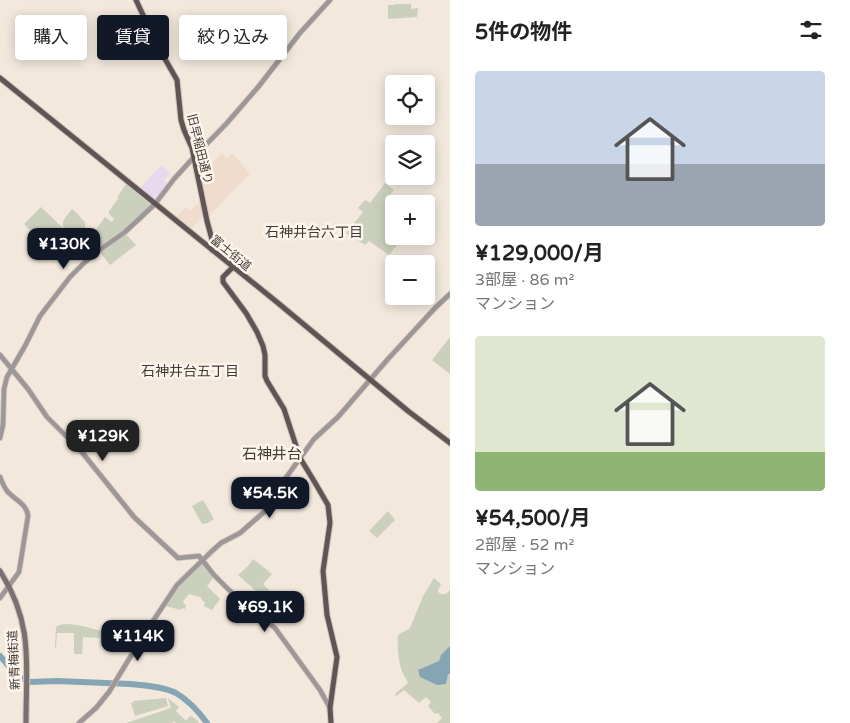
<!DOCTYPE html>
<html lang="ja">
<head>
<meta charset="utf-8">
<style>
	:root { --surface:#fff; --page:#f6f6f6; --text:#222; --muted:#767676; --accent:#111827 }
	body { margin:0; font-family:"Varela Round","Noto Sans JP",sans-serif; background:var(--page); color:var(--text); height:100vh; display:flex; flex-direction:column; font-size:19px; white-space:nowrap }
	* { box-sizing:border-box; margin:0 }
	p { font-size:16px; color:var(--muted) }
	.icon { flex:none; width:28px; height:28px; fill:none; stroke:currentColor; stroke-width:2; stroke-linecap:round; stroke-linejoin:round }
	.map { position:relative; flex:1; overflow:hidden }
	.drawer { display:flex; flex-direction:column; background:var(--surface); width:400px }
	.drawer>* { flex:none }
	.top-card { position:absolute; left:15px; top:15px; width:360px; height:45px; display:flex; gap:10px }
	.buttons { position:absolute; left:385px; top:75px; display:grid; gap:10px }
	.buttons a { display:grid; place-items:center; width:50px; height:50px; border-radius:5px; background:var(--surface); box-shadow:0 2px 12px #0003; font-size:25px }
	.price { position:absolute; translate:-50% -42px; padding:0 11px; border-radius:10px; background:var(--accent); color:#fff; font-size:16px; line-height:32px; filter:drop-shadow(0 1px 2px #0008) }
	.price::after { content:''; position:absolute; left:50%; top:30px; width:15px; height:11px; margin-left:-8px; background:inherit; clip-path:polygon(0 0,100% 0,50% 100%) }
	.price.selected { background:#222; color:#fff }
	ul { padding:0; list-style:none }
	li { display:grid; align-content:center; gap:10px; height:265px; padding:0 25px }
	li span { display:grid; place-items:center; height:155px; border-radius:5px; color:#555 }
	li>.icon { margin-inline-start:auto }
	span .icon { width:90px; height:90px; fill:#fffc; stroke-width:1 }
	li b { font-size:21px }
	h2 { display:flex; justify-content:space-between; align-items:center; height:60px; padding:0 25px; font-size:21px }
	.chip { padding:0 18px; border-radius:5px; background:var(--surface); box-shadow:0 2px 12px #0003; font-size:18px; line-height:45px }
	.chip.selected { background:var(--accent); color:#fff }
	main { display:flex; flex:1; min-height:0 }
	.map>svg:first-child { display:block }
	.commercial { fill:#e7daee }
	.industrial { fill:#efdccc }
	.green { fill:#cbd0bd }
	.water { fill:#86a5b4 }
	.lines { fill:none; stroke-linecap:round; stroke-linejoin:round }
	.river { stroke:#86a5b4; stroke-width:6 }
	.tertiary-casing { stroke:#cec5bb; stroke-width:6 }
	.secondary-casing { stroke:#cec5bb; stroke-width:7 }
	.primary-casing { stroke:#cec5bb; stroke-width:7 }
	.tertiary { stroke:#9e9798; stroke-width:4.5 }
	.secondary { stroke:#7a6f71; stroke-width:5 }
	.primary { stroke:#605455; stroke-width:5 }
	.labels { text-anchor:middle; stroke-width:5; stroke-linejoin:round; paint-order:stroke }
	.street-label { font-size:12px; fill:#3f3b36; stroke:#fef6ec }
	.neighbourhood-label { font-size:14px; fill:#3f3b36; stroke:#fef6ec }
	.quarter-label { font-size:15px; fill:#3f3b36; stroke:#fef6ec }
</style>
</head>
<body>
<main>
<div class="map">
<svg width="450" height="723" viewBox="0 0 450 723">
	<rect width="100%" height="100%" fill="#f2e8dc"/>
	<path class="commercial" d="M161,165L170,173L164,180L168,184L156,199L154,200L140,188Z"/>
	<path class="industrial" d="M222,153L227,158L232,153L250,174L229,195L208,218L206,214L191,229L176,217L186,207L190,211L203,199L199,177Z"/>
	<path class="green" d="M395,4H411V9L418,8L417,17L388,19V5H395Z
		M385,183L394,190L385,201L391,205L387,211L394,216V236H404L389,255L369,241L365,245L346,233L363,212L358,208L364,201L366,200L370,203Z
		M126,184L151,205L126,229L89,256L90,238L105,217L112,222L114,219L109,214V211L118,199V196Z
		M41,207L64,229C60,221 67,216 72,209L79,215V216L85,222V235L78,243L67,231L58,242L48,249L24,224Z
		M125,233L136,245L110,265L100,252Z
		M450,337V374L432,360Z
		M203,500L214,519L208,523L202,524L192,506Z
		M388,511L395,520L377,538L369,531Z
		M253,559L272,574L263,584L271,592L265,599L238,575L248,566Z
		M202,563L214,577L207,586L220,599L212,610L204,606L205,603L200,597L189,594L184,600L183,603L186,605L185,609L182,608L181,610L165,606L181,584Z
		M434,578L441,584L438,590V592L441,594H446L450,590V723H437L442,718L438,713L435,714L428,706L431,702L426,697L419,703L404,690L396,696L395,694L408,683C406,678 402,673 401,668C398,659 397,644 398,635L410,628L423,596Z
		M64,624C82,624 98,631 115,634L109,646H101V655L100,638L83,637L82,654H74V633H57L56,648H55L56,627L59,625Z
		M166,698L168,706L135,716L131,703H133V701Z
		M168,698L179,707L176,711L186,721L190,716C193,717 197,719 199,723H176L175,722L171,723H126L171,708Z"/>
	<path class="water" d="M450,646V674H448L446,684L437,685L420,677L418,670L439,661L441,655Z"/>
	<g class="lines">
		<path class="river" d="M0,656L13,671L20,677L29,682L57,681L130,684C143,685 164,687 176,693C188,700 199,712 207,723"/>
		<g class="tertiary-casing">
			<path id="tertiary" d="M0,355L28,389L47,417L81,451L134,517L178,558L199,556L214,575L229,590L275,628L320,690L330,708
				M0,438L3,425L4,389L7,377L25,346L40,316L70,277L85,262L98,251L125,232L155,204L174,179L194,157L227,123L259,86L300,33L330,0
				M0,477C2,482 4,487 7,491C15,500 27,504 28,516L19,572L0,598
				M79,723L96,708L109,692L143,636L177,585L212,551L221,543L240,533L263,513L270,504L277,490L314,439L338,417L388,359L435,308L450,294"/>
		</g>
		<g class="secondary-casing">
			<path id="secondary" d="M0,571C34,624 26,665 26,723"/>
		</g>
		<g class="primary-casing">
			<path id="primary" d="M136,0L157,45L177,80L181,120L184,130L192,148L207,221L214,247L212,250
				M0,78L278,303L408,411L450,443
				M233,267L223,277V282L246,313L257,332L263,346L265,355V376L267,381L284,409L300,458L314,481L328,505L330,523L323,571L327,615L337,657L330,708L331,723"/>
		</g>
		<use href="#tertiary" class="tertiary"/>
		<use href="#secondary" class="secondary"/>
		<use href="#primary" class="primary"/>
	</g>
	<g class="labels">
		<g class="street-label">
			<text transform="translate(200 149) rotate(76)" y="4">旧早稲田通り</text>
			<text transform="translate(231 253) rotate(39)" y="4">富士街道</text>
			<text transform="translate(14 660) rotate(-93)" y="4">新青梅街道</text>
		</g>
		<g class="neighbourhood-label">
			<text x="314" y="237">石神井台六丁目</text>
			<text x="190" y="376">石神井台五丁目</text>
		</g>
		<g class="quarter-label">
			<text x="272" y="459">石神井台</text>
		</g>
	</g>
</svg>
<div class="buttons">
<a><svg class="icon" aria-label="locate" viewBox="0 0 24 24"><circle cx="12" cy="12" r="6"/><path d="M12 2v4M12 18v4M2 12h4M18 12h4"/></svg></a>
<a><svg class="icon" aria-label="layers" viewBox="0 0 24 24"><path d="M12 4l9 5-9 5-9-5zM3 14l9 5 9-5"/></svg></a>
<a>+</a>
<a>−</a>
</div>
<b class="price" style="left:64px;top:270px">¥130K</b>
<b class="price selected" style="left:103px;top:462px">¥129K</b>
<b class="price" style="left:270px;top:519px">¥54.5K</b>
<b class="price" style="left:265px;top:633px">¥69.1K</b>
<b class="price" style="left:138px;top:662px">¥114K</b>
<div class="top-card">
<a class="chip">購入</a>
<a class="chip selected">賃貸</a>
<a class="chip">絞り込み</a>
</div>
</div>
<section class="drawer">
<h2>5件の物件<svg class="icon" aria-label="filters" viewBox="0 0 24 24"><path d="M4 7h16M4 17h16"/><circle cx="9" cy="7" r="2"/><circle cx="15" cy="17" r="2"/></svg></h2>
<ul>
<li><span style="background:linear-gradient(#c9d6e8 60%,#9aa5b1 0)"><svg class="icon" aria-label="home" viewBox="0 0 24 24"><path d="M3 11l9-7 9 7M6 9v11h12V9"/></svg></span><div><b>¥129,000/月</b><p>3部屋 · 86 m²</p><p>マンション</p></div></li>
<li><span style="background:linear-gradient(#dfe7d0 75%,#8fb573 0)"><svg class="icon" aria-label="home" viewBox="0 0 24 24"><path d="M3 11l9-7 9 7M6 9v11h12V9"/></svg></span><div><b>¥54,500/月</b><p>2部屋 · 52 m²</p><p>マンション</p></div></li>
</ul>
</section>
</main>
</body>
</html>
